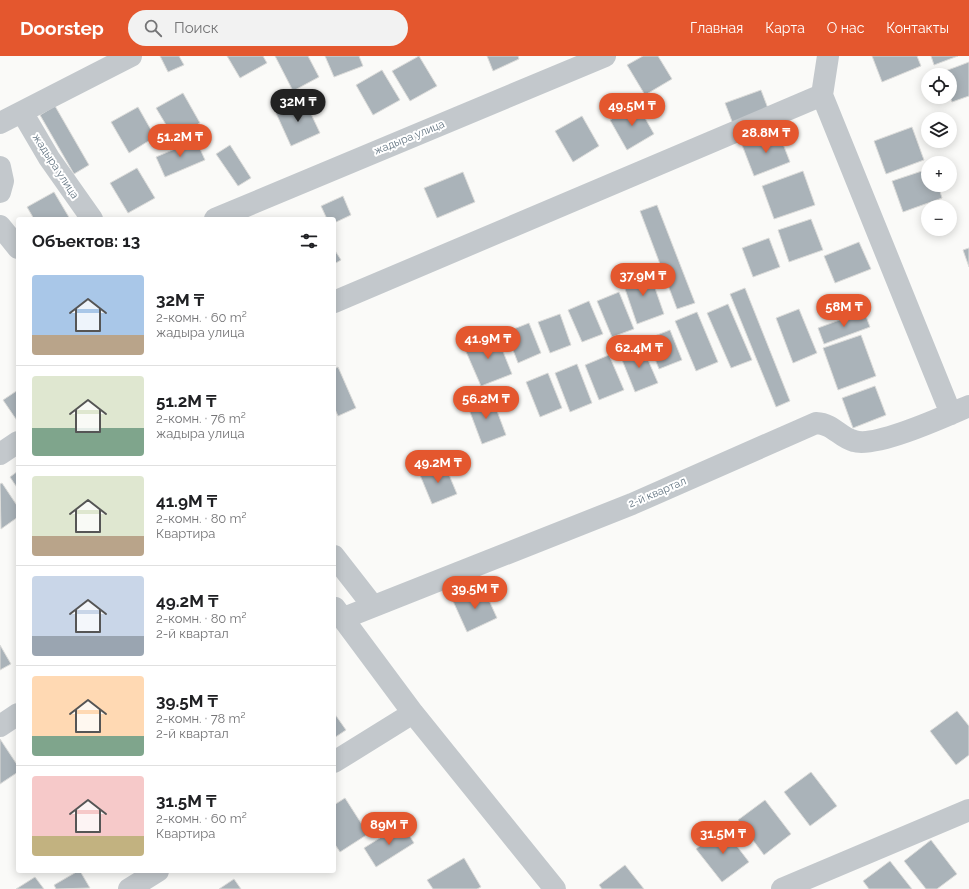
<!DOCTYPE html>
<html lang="ru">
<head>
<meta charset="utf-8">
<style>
	:root { --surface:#fff; --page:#f2f2f2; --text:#202124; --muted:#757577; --line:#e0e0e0; --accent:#e4572e }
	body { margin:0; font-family:Raleway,sans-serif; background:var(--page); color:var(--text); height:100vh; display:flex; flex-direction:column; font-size:15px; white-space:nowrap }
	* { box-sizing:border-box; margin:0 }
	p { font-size:13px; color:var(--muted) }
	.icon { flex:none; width:22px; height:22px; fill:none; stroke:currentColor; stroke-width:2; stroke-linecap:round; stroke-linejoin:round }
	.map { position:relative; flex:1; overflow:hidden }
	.drawer { position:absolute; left:16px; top:161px; width:320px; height:656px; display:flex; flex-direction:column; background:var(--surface); border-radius:4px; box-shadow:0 2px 10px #0003 }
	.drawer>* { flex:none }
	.fabs { position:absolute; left:921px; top:12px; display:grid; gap:8px }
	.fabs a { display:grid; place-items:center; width:36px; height:36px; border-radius:50%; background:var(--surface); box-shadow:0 2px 10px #0003; font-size:20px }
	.price { position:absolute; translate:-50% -34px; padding:0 9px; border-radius:14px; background:var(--accent); color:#fff; font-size:13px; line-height:26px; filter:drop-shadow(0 1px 2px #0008) }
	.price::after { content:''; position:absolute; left:50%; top:24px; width:12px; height:9px; margin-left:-6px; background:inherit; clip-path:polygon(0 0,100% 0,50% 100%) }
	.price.current { background:#222; color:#fff }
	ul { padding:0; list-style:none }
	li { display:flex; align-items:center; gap:12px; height:100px; padding:0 16px }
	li+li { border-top:1px solid var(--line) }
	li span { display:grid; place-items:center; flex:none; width:112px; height:80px; border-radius:4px; color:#555 }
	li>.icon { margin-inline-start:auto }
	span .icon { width:48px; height:48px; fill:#fffc; stroke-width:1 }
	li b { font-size:17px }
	h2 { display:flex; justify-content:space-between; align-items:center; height:48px; padding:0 16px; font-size:17px }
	header { display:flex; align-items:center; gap:24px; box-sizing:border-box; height:56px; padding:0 20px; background:var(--accent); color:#fff }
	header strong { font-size:19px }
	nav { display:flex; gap:22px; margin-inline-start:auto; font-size:14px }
	.search { width:280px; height:36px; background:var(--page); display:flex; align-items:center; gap:10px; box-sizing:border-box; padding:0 14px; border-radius:22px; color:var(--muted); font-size:15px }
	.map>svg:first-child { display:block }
	.building { fill:#aab3b9; stroke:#dcdcda }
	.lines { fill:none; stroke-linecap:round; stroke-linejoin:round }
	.minor { stroke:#c3c8cc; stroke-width:22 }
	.labels { text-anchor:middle; stroke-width:4; stroke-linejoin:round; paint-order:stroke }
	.street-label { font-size:11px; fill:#657683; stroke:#fff }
</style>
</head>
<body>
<header>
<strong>Doorstep</strong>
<div class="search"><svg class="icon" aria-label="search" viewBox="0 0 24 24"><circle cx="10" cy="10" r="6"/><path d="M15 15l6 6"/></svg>Поиск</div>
<nav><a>Главная</a><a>Карта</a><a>О нас</a><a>Контакты</a></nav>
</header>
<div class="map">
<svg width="969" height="833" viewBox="0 0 969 833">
	<rect width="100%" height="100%" fill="#fafaf8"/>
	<path class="building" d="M160,0H179L184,9L168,16Z
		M227,0H263L267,7L240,22Z
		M275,0H308L319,21L293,35Z
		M325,0H359L363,10L334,21Z
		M419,0L437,30L410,45L392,15Z
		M487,0H518L519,3L493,15Z
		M643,0H658L672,23L645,39L627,9Z
		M872,0H917L921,10L882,26Z
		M931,0H958L934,9Z
		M969,6V40L952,46L950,41V19H941L940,17Z
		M382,14L400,44L373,59L356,29Z
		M761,34L769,55L733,68L725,47Z
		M183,37L200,67L174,82L156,52Z
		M304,43L320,77L291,90L276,57Z
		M637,48L654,78L627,94L610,64Z
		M55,50L89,109L74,118L40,59Z
		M138,51L155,81L129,97L111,66Z
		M582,60L599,90L573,106L555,75Z
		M912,71L924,104L886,118L874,85Z
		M778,75L790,106L754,120L742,89Z
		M196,84L205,104L165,121L156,101Z
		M230,89L251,122L238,130L216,98Z
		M137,112L155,142L128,157L110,127Z
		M928,113V129H938L942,142L903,156L892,125Z
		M803,115L815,149L774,163L762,130Z
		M463,116L475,146L437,162L424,132Z
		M54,136L70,163H34L27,151Z
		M343,140L351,159L334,167V163H327L321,150Z
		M657,149L695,247L677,253L640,155Z
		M811,163L823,194L789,206L778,174Z
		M769,182L780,211L753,221L742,192Z
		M859,186L871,213L835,227L824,200Z
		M969,192V211L963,194Z
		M334,193L341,204L334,208Z
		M649,215L664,258L637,268L622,224Z
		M745,232L790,345L776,351L730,238Z
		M619,236L634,273L612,281L597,245Z
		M589,245L603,278L582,286L568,254Z
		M728,248L752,304L731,312L707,257Z
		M799,253L817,297L793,307L776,262Z
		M864,255L870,271L824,288L818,272Z
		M697,256L718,306L696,315L675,265Z
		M560,258L571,289L550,297L538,266Z
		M529,267L541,297L518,307L506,276Z
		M670,274L682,304L659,313L647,283Z
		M496,278L512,318L481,330L464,291Z
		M861,279L876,320L838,334L823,292Z
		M642,290L658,327L635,336L620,299Z
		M609,299L624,334L599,344L585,309Z
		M577,308L592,347L570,356L555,317Z
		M338,311L356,352L338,360L334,351V313Z
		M548,317L562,352L540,361L526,326Z
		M875,330L886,359L853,372L842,342Z
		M18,334V366L3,344Z
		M491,339L506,379L482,388L467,348Z
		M445,409L457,438L432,448L420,419Z
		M18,415V433L10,421Z
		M2,427L18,451V461L1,473L0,428Z
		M483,531L497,562L467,576L453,545Z
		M0,589L11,608L0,614Z
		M957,655L969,670V699L956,709L930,675Z
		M334,657L346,674L334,682Z
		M0,683L18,710V716L0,728Z
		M811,716L837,750L810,770L784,736Z
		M345,742L368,778L340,796L334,787V749Z
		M765,744L791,778L764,799L738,764Z
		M402,768L414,787L376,811L364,792Z
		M723,772L749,806L722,826L696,793Z
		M931,784L957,818L937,833H926L904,805Z
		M464,802L481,831L477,833H433L427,824Z
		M890,805L912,833H869L863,825Z
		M625,809L644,833H602L599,829Z
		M78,815H80L90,832L56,833L54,829Z
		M35,821L44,833H16Z
		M234,823L241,833H219Z"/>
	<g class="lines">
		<path class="minor" d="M822,39L951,358
			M22,56L49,102L92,163
			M0,67L131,0
			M0,111L3,125L0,136
			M215,163L605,0
			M0,170L18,192
			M334,246L822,39L828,0
			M0,398L18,386
			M334,500L373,550
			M335,552L413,657L555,833
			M344,562L632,448L816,367C834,368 839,381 854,385C876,392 946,360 969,350
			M0,670L18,658
			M334,706L413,657
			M129,833L158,815
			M782,833L969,754"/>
	</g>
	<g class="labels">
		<g class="street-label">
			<text transform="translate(409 81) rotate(-22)" y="4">жадыра улица</text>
			<text transform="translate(56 110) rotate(57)" y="4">жадыра улица</text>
			<text transform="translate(657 436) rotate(-23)" y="4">2-й квартал</text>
		</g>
	</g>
</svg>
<div class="fabs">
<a><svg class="icon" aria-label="locate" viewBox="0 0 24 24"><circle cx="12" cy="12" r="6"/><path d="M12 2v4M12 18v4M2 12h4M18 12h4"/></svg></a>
<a><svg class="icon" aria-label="layers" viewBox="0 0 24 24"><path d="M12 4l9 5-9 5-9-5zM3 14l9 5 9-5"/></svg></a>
<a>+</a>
<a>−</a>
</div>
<b class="price current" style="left:298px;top:67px">32M ₸</b>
<b class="price" style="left:632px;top:71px">49.5M ₸</b>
<b class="price" style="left:766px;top:98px">28.8M ₸</b>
<b class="price" style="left:180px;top:102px">51.2M ₸</b>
<b class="price" style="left:643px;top:241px">37.9M ₸</b>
<b class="price" style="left:844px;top:272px">58M ₸</b>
<b class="price" style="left:488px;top:304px">41.9M ₸</b>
<b class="price" style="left:639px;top:313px">62.4M ₸</b>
<b class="price" style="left:486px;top:364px">56.2M ₸</b>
<b class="price" style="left:438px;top:428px">49.2M ₸</b>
<b class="price" style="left:475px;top:554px">39.5M ₸</b>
<b class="price" style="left:389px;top:790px">89M ₸</b>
<b class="price" style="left:723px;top:799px">31.5M ₸</b>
<section class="drawer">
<h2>Объектов: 13<svg class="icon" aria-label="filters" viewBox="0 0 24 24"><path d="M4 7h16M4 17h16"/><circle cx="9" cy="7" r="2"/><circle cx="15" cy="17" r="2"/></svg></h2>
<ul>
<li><span style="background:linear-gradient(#a9c7e8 75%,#b9a48a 0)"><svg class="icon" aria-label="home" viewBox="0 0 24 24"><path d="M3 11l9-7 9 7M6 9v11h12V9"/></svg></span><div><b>32M ₸</b><p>2-комн. · 60 m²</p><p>жадыра улица</p></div></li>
<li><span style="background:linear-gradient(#dfe7d0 65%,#7fa58c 0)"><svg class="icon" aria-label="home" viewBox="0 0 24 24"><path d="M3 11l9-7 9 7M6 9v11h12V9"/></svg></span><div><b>51.2M ₸</b><p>2-комн. · 76 m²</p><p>жадыра улица</p></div></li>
<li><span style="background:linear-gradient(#dfe7d0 75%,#b9a48a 0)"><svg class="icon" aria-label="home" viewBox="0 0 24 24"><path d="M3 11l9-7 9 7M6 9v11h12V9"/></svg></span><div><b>41.9M ₸</b><p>2-комн. · 80 m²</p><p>Квартира</p></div></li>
<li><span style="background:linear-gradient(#c9d6e8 75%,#9aa5b1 0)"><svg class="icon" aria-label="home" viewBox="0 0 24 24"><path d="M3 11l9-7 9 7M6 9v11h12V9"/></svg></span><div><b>49.2M ₸</b><p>2-комн. · 80 m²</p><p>2-й квартал</p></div></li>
<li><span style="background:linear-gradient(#ffd9b3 75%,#7fa58c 0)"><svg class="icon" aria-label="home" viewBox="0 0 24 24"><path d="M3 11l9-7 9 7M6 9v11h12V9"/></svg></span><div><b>39.5M ₸</b><p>2-комн. · 78 m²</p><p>2-й квартал</p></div></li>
<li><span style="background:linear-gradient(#f6c9c9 75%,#c2b280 0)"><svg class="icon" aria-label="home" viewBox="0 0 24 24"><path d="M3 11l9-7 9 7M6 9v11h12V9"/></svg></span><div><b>31.5M ₸</b><p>2-комн. · 60 m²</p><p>Квартира</p></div></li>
</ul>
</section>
</div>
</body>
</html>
